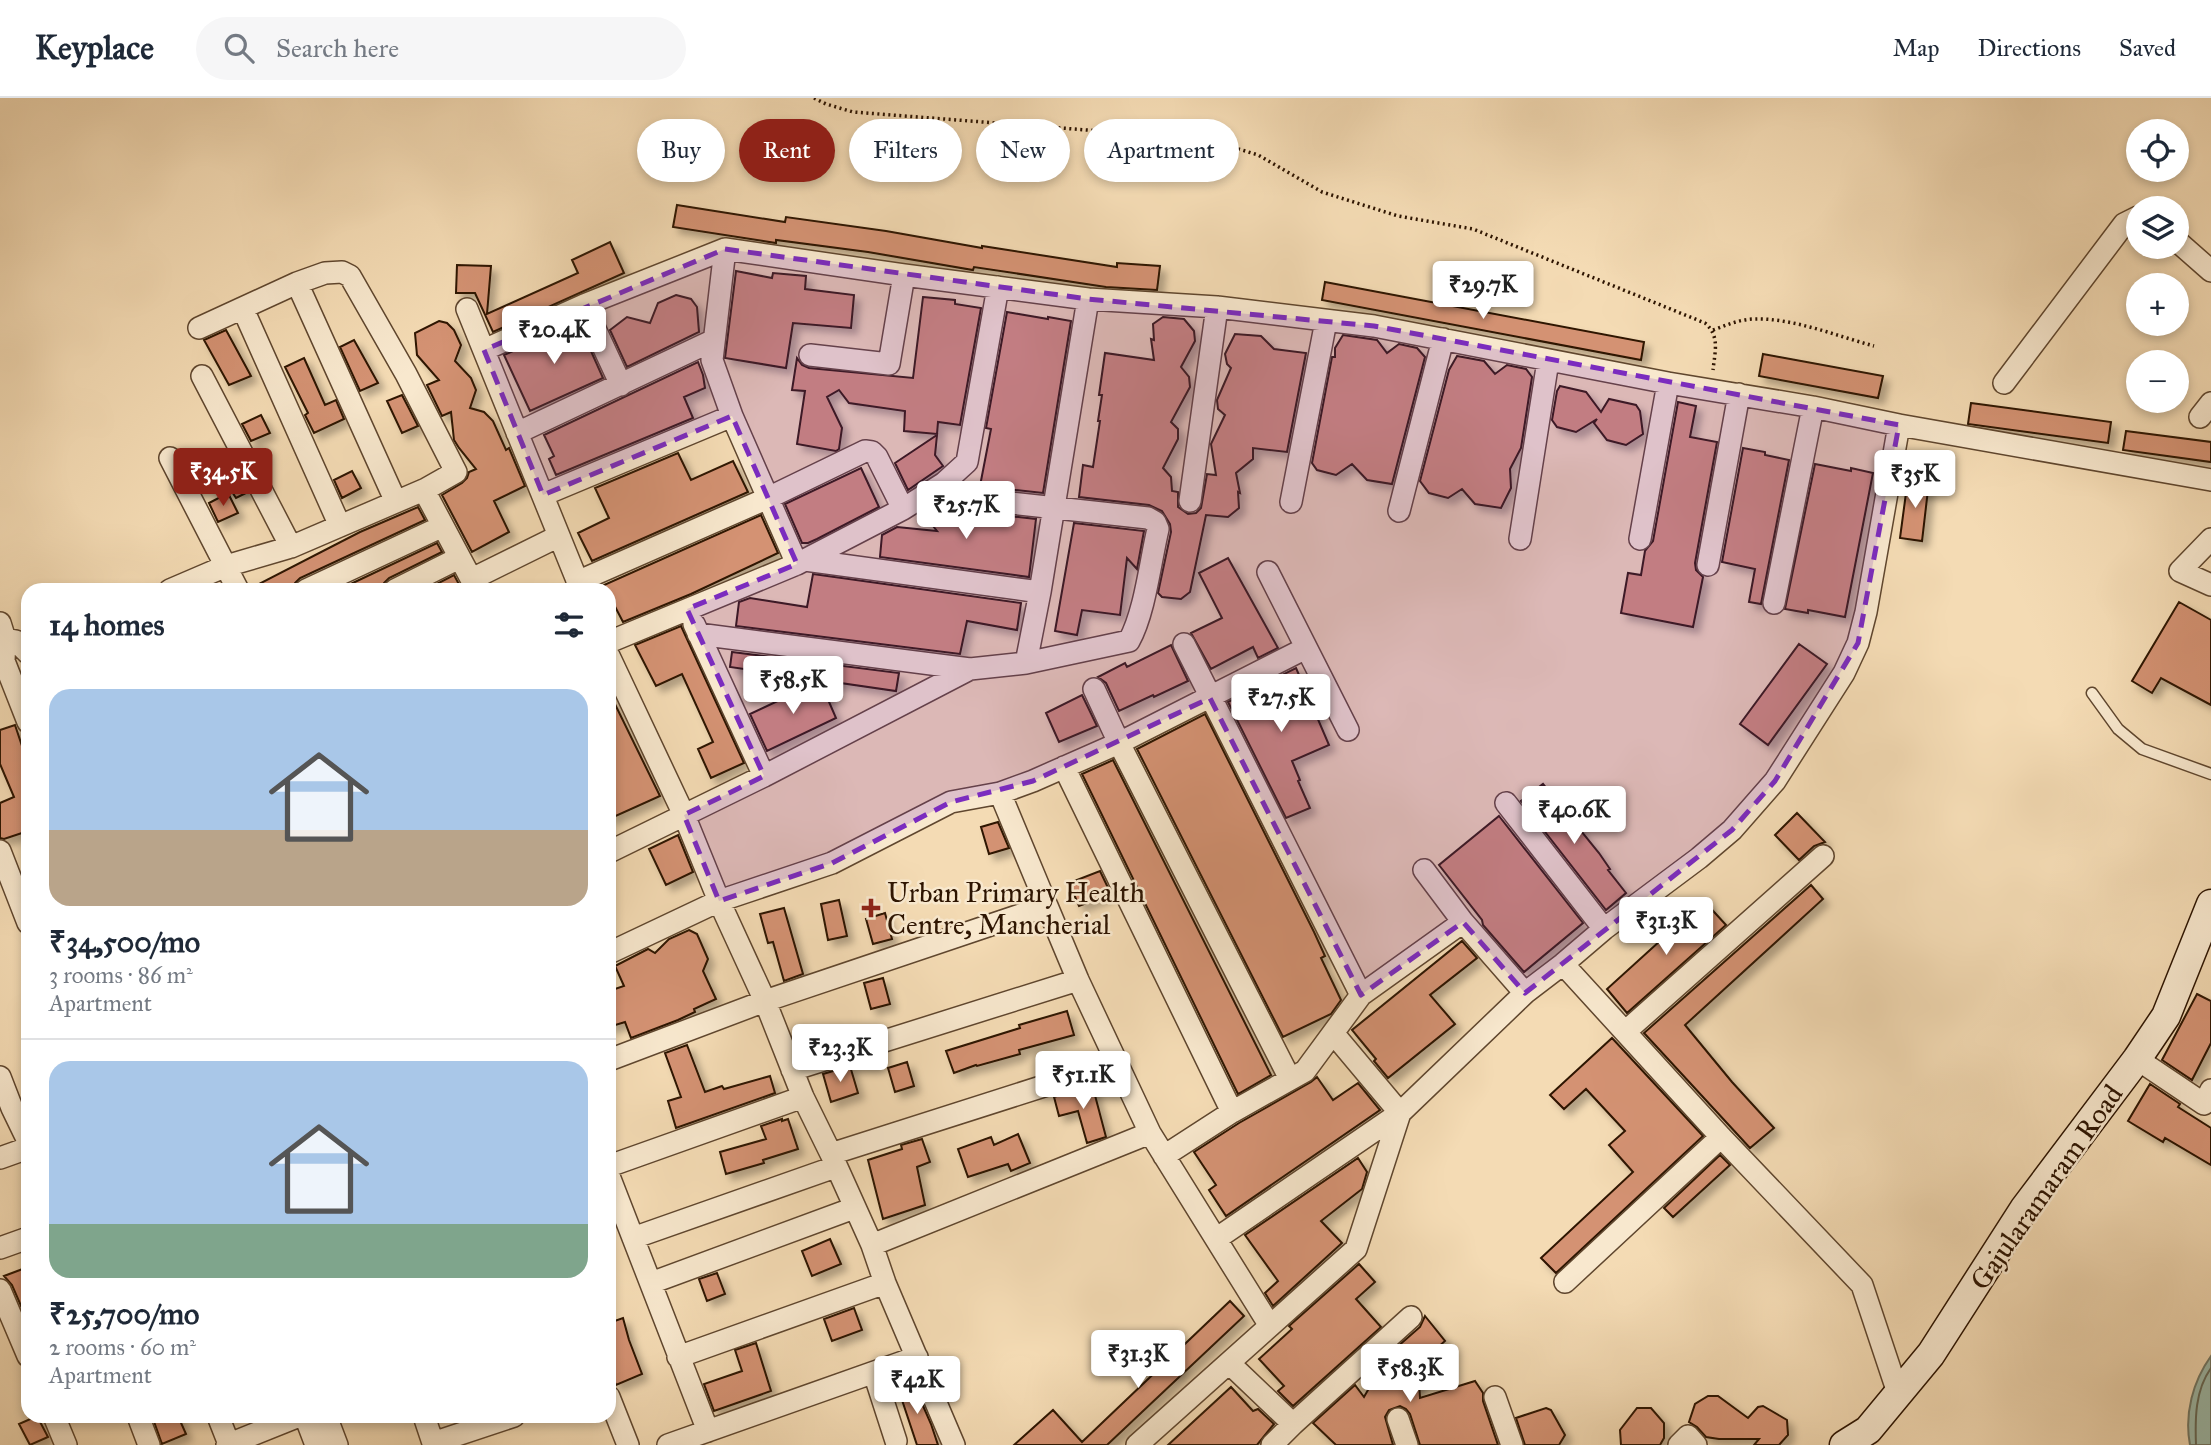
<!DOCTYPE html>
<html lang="en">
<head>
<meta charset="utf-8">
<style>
	:root { --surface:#fff; --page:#f6f6f7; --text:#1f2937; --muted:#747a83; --line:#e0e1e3; --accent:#8f2418 }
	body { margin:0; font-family:"IM FELL Great Primer",serif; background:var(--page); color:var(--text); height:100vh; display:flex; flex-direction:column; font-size:26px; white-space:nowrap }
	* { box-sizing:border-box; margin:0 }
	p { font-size:23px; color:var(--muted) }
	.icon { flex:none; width:38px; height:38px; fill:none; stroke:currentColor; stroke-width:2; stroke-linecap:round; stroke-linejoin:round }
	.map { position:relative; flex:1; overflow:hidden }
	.side { position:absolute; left:21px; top:485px; width:595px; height:840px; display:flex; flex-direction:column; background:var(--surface); border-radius:21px; box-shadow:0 4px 10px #0003 }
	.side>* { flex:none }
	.guide { position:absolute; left:637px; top:21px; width:665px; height:63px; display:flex; gap:14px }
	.controls { position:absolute; left:2126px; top:21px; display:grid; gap:14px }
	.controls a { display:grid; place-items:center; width:63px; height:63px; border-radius:50%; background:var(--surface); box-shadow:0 4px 10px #0003; font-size:35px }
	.price { position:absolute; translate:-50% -60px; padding:0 16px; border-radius:7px; background:#fff; color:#222; font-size:23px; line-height:46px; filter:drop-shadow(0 2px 4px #0008) }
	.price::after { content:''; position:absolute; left:50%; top:42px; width:21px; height:16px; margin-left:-10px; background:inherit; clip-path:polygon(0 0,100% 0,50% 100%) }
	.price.active { background:var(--accent); color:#fff }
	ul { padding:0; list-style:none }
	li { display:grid; align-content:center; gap:14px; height:371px; padding:0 28px }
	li+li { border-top:2px solid var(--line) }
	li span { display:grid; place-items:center; height:217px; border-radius:21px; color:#555 }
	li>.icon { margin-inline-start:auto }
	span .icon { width:126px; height:126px; fill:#fffc; stroke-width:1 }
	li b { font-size:30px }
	h2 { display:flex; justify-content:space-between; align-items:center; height:84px; padding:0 28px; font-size:30px }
	.chip { padding:0 24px; border-radius:32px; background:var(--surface); box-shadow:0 4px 10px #0003; font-size:24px; line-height:63px }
	.chip.active { background:var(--accent); color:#fff }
	header { display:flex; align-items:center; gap:42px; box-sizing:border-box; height:98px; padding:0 35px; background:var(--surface); border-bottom:2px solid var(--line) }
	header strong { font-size:33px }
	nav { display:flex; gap:38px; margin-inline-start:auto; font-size:24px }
	.search { width:490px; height:63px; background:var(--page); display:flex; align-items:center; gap:18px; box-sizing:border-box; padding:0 24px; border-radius:38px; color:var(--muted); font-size:26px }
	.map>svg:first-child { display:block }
	.water { fill:#9cbbab; stroke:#707867; stroke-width:2 }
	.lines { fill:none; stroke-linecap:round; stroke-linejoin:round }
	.shore { stroke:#646856; stroke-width:2 }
	.building { fill:#d49273; stroke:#2d1401; stroke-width:2; filter:url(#shadow) }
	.service-casing { stroke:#5f462e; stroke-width:13 }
	.minor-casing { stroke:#5f462e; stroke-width:24 }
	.secondary-casing { stroke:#2d1401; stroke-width:31 }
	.path { stroke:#2d1401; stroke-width:3.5; stroke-dasharray:2 3.5; stroke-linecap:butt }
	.service { stroke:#f8e8ce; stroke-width:10 }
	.minor { stroke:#f8e8ce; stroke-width:21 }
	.secondary { stroke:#f8e8ce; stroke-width:28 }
	.marked { fill:#7b2cbf; fill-opacity:0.2; stroke:#7b2cbf; stroke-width:5; stroke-dasharray:14 9; stroke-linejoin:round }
	.poi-dot { fill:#8f2418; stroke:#f8e8ce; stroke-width:2.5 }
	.labels { text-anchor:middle; stroke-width:5; stroke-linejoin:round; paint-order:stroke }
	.poi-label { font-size:28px; fill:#2d1401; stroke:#f8e8ce; text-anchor:start }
	.street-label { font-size:28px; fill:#2d1401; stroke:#f8e8ce }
</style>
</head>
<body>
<header>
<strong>Keyplace</strong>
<div class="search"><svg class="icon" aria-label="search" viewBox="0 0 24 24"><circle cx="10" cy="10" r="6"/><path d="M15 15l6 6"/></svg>Search here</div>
<nav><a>Map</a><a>Directions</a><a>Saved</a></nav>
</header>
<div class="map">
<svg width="2211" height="1347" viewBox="0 0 2211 1347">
	<defs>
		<filter id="shadow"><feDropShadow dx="6" dy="6" stdDeviation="3.5" flood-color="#0004"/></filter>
	</defs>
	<rect width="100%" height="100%" fill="#f4dbb4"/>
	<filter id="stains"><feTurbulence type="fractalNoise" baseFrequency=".00286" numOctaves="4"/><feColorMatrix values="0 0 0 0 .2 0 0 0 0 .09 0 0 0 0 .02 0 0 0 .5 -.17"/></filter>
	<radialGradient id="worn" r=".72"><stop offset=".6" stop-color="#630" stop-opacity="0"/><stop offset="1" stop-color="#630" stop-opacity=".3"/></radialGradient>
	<path class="water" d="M2211,1258V1347H2190C2184,1316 2193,1283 2211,1258Z"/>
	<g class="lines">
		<path class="shore" d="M2196,1347C2195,1321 2195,1292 2211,1270"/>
	</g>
	<path class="building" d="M677,107L785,124L786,119L886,133L982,150V148L1117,169V165L1160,168L1157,192L1106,189L974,169L973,172L868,154L776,142V145L673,129Z
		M610,144L624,175L493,234L475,195H456L457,167L491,168L487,216L578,175L572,162Z
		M736,173L772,180L773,175L806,178L805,191L854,197L851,230L793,225L786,270L725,260Z
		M1325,184L1644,244L1641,262L1322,202Z
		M676,197L691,201L697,209L699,234L627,269L610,232L627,219L650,225L658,205Z
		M923,199L955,202V206L981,210L960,327L938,324L937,336L904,333L905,313L849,305L839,292L827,299L842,330L839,351L836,353L797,346L805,293L792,292L797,260L802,267L809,270L913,280Z
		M1007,214L1048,221V219L1071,223L1043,395L980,388L991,331L986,330Z
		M1163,219L1184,221L1194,233L1195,243L1181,269L1189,279L1190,289L1171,324L1178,331V341L1163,370L1171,379L1172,393L1178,394V409L1188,416L1196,415L1201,410L1207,376L1216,377L1211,346L1225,317L1218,311L1217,302L1231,270L1227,266L1225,256L1235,236L1261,238L1274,251L1306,255L1287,354L1253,350V361L1236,375L1240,395L1238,394L1239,410L1228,419L1206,417L1190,494L1181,501L1162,499L1158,495L1171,434L1170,426L1162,413L1149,407L1079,399L1083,367L1093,369L1100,323H1098L1102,297H1099L1105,255L1154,262L1151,241L1154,242L1153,226Z
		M439,223L447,225L454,232L461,247L455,263L471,280L476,292L470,310L484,314L493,323L506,352L509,350L525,388L494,403L509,434L472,454L442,397L462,385L467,380L469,374L476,371L459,350L454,342L451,314L442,318L427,287L439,282L417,257L415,235Z
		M578,224L603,280L530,313L504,257Z
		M226,232L251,278L229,287L204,242Z
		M1343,237L1377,242L1387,255L1399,246L1417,250L1425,259L1392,386L1367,382L1352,366L1336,377L1317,372L1312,365L1332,259H1335V250Z
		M354,242L378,285L360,293L340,249Z
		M1763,256L1883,278L1878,300L1759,278Z
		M1457,258L1484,263L1495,276L1507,267L1526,271L1532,279L1521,350L1510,371L1511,390L1501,410L1475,406L1462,391L1448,400L1429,395L1420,383L1449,272Z
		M304,260L325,307L336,302L344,321L314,335L305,317L308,315L285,269Z
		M698,264L703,277L705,290L684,299L693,320L556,377L549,361L554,358L544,337Z
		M1560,288L1586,294L1601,314L1609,301L1636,307L1640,313L1643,336L1626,347L1607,342L1594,325L1597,321L1576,334L1557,329L1552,322L1557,293Z
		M402,297L418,328L402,335L387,303Z
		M1678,304L1696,308L1690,339L1717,344L1695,465L1696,472L1703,479L1693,529L1621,515L1628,475L1641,477L1645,453L1653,443Z
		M1971,305L2111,324L2108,345L1968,326Z
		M261,317L270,335L251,343L242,326Z
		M2126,333L2211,344V364L2123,352Z
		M937,337L935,357L943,368L908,392L895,365Z
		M1743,350L1765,354V357L1789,362L1761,506L1749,504L1755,471L1722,464Z
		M678,355L691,382L733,363L748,394L592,463L578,435L609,420L595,390Z
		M1815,366L1851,373V370L1873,375L1845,519L1808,512V515L1785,511Z
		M861,370L879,409L817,441L808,445H802L785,406Z
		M352,373L361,390L342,400L334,382Z
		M237,374L248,394L236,400L224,381Z
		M1908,380L1929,383L1922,443L1900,440Z
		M228,395L238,415L218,424L209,405Z
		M945,400L972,414L1036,421L1029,479L880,459L882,437L897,429L937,433L933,428L934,407Z
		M418,409L425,422L300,480L295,485L293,492H251V490L360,434Z
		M761,417L778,455L691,496L623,524L609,497V492H606L604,487Z
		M1074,425L1144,433L1137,471L1127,460L1120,517L1082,512L1077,537L1055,533Z
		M437,445L442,454L389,480L384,485L382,492H338Z
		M1228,460L1278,550L1258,560L1253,549L1211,571L1191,535L1222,520L1199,475Z
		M813,476L1021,505L1017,532L967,523L960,556L736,528L739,504L750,500L807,509Z
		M454,477L462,492H425Z
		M2179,504L2211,522V607L2161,580L2152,595L2132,583Z
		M681,528L744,665L711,680L698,651L713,644L682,576L656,588L635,547Z
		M1799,546L1827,566L1768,647L1740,626Z
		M1171,547L1188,583L1154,599L1153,597L1119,613L1106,585L1098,579L1125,565L1127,569Z
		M732,554L899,575L896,593L730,569Z
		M1296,570L1329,647L1292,663L1300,682L1298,683L1310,710L1286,720L1228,604Z
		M820,583L836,620L767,653L750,616Z
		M609,594L660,698L609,721Z
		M1082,597L1097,628L1059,644L1046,615Z
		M1205,616L1314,834L1325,858L1321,860L1341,902L1331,916L1283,939L1137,651Z
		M15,627L28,666V733L4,741L0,740V705L14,699L0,666V632Z
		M1113,662L1271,977L1238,996L1082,676Z
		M1543,686L1599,755L1610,771L1608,772L1626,795L1606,812L1521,703Z
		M1797,715L1825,744L1814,748L1799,762L1775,737Z
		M1499,718L1583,825L1524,874L1483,827L1482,822L1439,767Z
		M998,724L1009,750L989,756L981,729Z
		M678,737L693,774L666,787L649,751Z
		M1100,773L1111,796L1079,808L1069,785Z
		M1811,787L1823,801L1685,927L1732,984L1774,1030L1750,1050L1644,935Z
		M839,802L847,838L828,842L821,806Z
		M1704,803L1726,827L1627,915L1607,891Z
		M784,810L803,876L784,883L773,844L768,845L760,816Z
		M885,815L892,841L873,846L866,821Z
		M689,832L697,836L708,861L703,873L716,901L694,911L695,914L678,922L631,940L625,924L609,929V893L624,888L615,868L648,851L655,855L669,841Z
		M1462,843L1477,860L1430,897L1455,926L1388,980L1374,963L1376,961L1352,932Z
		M883,880L890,906L871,911L864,885Z
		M2197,896L2211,903V945L2192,982L2162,962Z
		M1067,913L1074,937L1019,952L1020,956L977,968L976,967L954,975L946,953L1020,930L1019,927Z
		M1612,940L1703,1038L1556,1175L1541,1160L1633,1074L1609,1047L1625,1033L1586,991L1564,1011L1550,997Z
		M687,947L705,994L722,988L724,991L770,978L775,995L676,1030L668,1003L681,999L665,955Z
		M907,964L914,988L895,994L888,970Z
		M850,968L858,995L831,1004L823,976Z
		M1317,979L1333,1002L1358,985L1380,1012L1226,1118L1209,1092L1216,1087L1194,1054L1239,1025L1311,984Z
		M1092,986L1106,1039L1087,1045L1078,1013L1059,1018L1054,999Z
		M2150,986L2180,1006L2178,1009L2211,1030V1067L2165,1040L2163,1044L2128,1023Z
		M782,1021V1023L788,1021L798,1051L763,1062L764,1065L726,1076L720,1054L766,1041L761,1028Z
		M1018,1036L1030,1065L1011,1073L1008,1066L968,1079L958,1051L991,1039L994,1047Z
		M922,1041L930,1064L917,1069L925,1107L883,1121L868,1062L902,1051L901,1047Z
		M1720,1057L1730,1067L1673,1119L1664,1110Z
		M1358,1060L1367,1074L1362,1091L1321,1123L1342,1145L1273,1208L1265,1195L1278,1183L1245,1137Z
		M830,1141L841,1166L812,1178L802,1153Z
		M1359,1166L1375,1184L1356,1201L1381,1229L1293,1308L1278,1293L1284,1288L1259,1261L1292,1231L1289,1228Z
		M28,1169V1224L12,1187L4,1178Z
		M717,1175L725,1196L707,1203L699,1181Z
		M1230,1203L1244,1218L1107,1347H1014L1053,1312L1082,1344Z
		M854,1210L862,1232L832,1243L824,1221Z
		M1425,1218L1445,1243L1418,1267L1420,1300L1475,1283L1483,1295V1303L1498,1347H1420L1410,1316L1406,1311L1400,1308L1389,1312L1385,1319L1393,1347H1336L1313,1325L1355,1287L1364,1299L1388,1257L1420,1229Z
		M623,1220L629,1242L642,1276L616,1287L609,1270V1225Z
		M756,1245L771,1293L714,1313L704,1286L742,1273L735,1252Z
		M913,1285L931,1326L938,1347H917L898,1290Z
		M1231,1289L1253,1313L1258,1311L1274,1326L1257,1347H1168Z
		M1708,1298H1718L1748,1320L1758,1309L1763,1308L1787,1322L1788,1337L1779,1347H1754L1759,1341H1719L1706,1339L1697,1329L1689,1324L1695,1306Z
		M1546,1310L1551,1312L1565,1337L1559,1347H1525L1516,1320Z
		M1637,1310H1651L1664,1325V1340L1660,1347H1621L1620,1332Z
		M37,1318L48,1339L30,1347L19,1326Z
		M152,1318H178L186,1336L162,1346Z"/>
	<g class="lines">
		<g class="service-casing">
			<path id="service" d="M2092,595L2118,631L2142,651L2211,676"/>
		</g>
		<g class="minor-casing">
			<path id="minor" d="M2177,143L2211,173
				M297,185L396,404
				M1088,201L1217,209L1374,228L1668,285L1640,441
				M584,207L621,287
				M243,211L340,428
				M467,211L581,492
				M484,252L584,207L725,151L904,177L1088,201L1040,494L1026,565
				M810,257L889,266L904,177
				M202,278L291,449
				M2004,285L2124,126L2138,119
				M2200,319L2211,305
				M1899,327L2211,382
				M517,335L714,242
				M170,360L238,492
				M426,391V396L477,492
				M543,397L732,318
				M1190,403L1217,209
				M1291,404L1326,223
				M903,411L944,385L967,364L998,189
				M1399,413L1443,241
				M1520,441L1548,263
				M2211,441L2180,473L2211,487
				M805,462L1040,494
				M1708,467L1739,296
				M1268,474L1348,632
				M472,481L559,438
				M577,484L768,400L865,353L872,354L877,359L903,411L797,466
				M170,492L226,468L291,449L426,391L456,374L406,276L350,178L342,174L325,175L297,185L199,230
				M306,492L443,428
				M395,492L459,460
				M1774,505L1813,309
				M0,525L5,541L4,563L28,624
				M694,526L764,678
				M698,536L970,571
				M5,541L16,543L28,555
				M609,544L797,466L732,318L712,262L725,151
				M1184,546L1361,897
				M609,558L684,717L719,803L765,903L1047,808L1078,882L1150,1035L1270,1228
				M1094,591L1119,645L1290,981
				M1064,669L1232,1014
				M1000,695L1047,808
				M1506,705L1604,831L1563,866L1525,895
				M0,753L28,825
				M609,754L764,678L970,571L1026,565L1129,543C1145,514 1150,465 1158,431L1155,424L1148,420L974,401L944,385
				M1424,772L1463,824
				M1604,831L1699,760L1732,732L1775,683L1844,575L1858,545L1866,514L1899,327L1813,309L1668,285
				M609,855L719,803L832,765L951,704L1000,695L1033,683L1119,645L1306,550
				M1563,866L1721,1039L1862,1187L1898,1295
				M1625,934L1823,758
				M2137,961L2204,1006L2211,992
				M609,962L765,903L803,999L831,1056L872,1147L885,1185L954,1347
				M792,972L1078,882
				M0,979L12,1010L28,1043
				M831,1056L1116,965
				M0,1060L28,1050
				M609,1068L803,999
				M609,1078L708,1333
				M633,1140L835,1069
				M1216,1141L1400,1015L1333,935
				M872,1147L1150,1035
				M0,1150L28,1140
				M1565,1184L1721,1039
				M651,1185L854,1110
				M0,1192L28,1258
				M678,1259L885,1185
				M1229,1265L1293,1326L1411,1219
				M874,1275L896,1343
				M609,1299L628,1347
				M1495,1299L1512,1347
				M54,1318L66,1347
				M138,1318L149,1347
				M218,1318L229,1346
				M305,1318L316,1347
				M326,1318L337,1347
				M424,1318L433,1345L514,1318
				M1398,1321L1407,1347
				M227,1347L299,1318
				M668,1347L917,1259
				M1137,1347L1356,1151L1400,1015L1525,895L1463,824L1361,897L1305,973L1232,1014L1164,1058
				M1272,1347L1293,1326
				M1679,1347L1688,1338L1696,1347"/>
		</g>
		<g class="secondary-casing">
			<path id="secondary" d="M1844,1347L1868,1332L1931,1256L2024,1111L2137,961L2166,918L2211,806"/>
		</g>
		<path class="path" d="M814,0L826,6L853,14L1152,37L1213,43L1258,57L1322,94L1398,118L1473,131L1705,225C1720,238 1715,253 1713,272
			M1713,232C1727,227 1740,221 1755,221C1793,220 1837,238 1874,248"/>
		<use href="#service" class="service"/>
		<use href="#minor" class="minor"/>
		<use href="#secondary" class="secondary"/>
	</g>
	<path class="marked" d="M725,151L1088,201L1374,228L1899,327L1858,545L1775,683L1732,732L1525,895L1463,824L1361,897L1210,600L1033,683L951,704L832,765L719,803L684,717L764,678L687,511L797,466L732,318L543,397L484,252Z"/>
	<path class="poi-dot" d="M867.5 799.5h7v7h7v7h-7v7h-7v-7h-7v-7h7z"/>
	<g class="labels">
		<g class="poi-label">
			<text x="887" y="804">Urban Primary Health<tspan x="887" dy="32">Centre, Mancherial</tspan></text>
		</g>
		<g class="street-label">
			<text transform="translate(2046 1089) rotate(-55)" y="10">Gajularamaram Road</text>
		</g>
	</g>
	<rect width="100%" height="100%" filter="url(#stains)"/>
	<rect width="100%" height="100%" fill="url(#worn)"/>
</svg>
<div class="controls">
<a><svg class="icon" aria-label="locate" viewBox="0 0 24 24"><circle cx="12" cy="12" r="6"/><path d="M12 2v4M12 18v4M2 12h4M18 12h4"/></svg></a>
<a><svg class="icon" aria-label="layers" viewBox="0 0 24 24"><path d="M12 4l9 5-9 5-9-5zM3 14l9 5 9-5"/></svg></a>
<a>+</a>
<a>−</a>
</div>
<b class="price" style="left:1483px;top:223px">₹29.7K</b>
<b class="price" style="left:554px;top:268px">₹20.4K</b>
<b class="price active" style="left:223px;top:410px">₹34.5K</b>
<b class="price" style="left:1915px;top:412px">₹35K</b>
<b class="price" style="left:966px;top:443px">₹25.7K</b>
<b class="price" style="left:793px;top:618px">₹58.5K</b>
<b class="price" style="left:1281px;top:636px">₹27.5K</b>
<b class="price" style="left:1574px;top:748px">₹40.6K</b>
<b class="price" style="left:1666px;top:859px">₹31.3K</b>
<b class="price" style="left:840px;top:986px">₹23.3K</b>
<b class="price" style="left:1083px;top:1013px">₹51.1K</b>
<b class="price" style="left:1138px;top:1292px">₹31.3K</b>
<b class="price" style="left:1410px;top:1306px">₹58.3K</b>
<b class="price" style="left:917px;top:1318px">₹42K</b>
<div class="guide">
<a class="chip">Buy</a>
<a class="chip active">Rent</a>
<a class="chip">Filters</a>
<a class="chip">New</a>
<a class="chip">Apartment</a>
</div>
<section class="side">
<h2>14 homes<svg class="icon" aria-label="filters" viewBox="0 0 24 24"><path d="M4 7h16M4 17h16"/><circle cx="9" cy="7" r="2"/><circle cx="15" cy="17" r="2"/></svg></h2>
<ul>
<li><span style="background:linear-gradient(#a9c7e8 65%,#b9a48a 0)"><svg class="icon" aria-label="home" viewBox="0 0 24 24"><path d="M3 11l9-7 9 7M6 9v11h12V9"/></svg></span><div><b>₹34,500/mo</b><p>3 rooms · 86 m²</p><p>Apartment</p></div></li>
<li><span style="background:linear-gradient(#a9c7e8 75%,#7fa58c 0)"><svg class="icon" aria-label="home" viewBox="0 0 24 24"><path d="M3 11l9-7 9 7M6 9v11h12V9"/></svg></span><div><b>₹25,700/mo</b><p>2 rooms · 60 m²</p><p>Apartment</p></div></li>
</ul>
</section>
</div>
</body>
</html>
